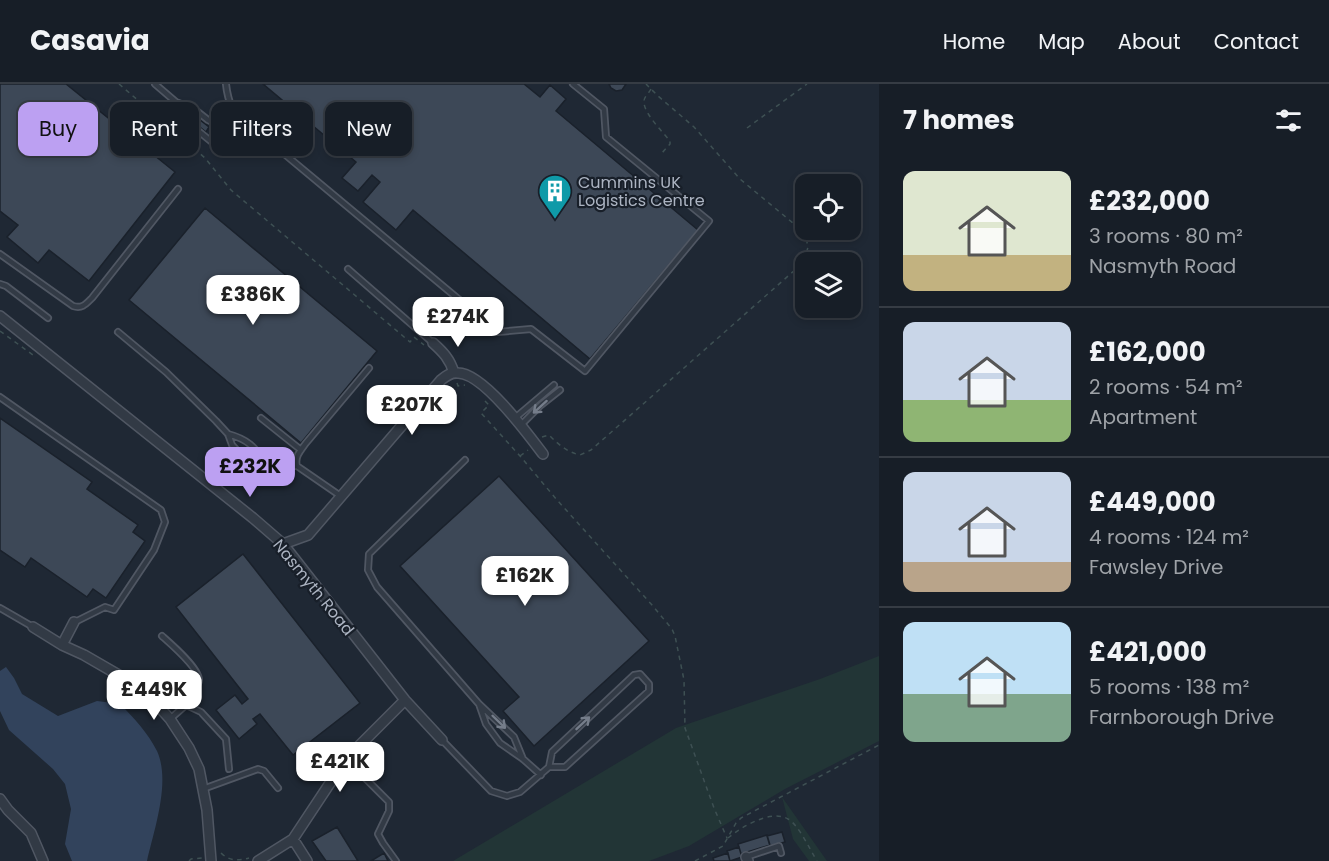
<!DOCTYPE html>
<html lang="en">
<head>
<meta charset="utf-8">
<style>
	:root { --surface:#171e27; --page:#242b33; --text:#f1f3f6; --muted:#9ea2a7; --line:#363c44; --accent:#bca0f2 }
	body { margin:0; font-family:Poppins,sans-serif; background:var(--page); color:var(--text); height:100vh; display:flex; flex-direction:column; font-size:22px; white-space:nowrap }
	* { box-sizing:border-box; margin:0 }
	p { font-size:20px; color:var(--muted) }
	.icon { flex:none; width:33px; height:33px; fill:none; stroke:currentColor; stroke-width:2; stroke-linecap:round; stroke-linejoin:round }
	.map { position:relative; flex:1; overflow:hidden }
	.side { display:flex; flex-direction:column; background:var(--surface); width:450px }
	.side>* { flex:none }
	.top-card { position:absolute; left:18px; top:18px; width:570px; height:54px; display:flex; gap:12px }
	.fabs { position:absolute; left:795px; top:90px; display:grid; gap:12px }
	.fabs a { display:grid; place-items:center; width:66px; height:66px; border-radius:12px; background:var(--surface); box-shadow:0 3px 9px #0003,0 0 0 2px var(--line); font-size:30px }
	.price { position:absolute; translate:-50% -51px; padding:0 14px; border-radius:12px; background:#fff; color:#222; font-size:20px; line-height:39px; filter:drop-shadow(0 2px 3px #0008) }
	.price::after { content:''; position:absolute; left:50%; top:36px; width:18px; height:14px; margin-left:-9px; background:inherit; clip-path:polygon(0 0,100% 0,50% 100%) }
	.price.active { background:var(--accent); color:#111 }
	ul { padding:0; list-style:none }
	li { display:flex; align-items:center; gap:18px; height:150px; padding:0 24px }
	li+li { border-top:2px solid var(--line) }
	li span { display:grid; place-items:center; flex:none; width:168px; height:120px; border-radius:12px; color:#555 }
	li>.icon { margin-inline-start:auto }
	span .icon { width:72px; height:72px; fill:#fffc; stroke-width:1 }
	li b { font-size:26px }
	h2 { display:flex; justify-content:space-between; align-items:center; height:72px; padding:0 24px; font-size:26px }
	.pill { padding:0 21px; border-radius:12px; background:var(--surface); box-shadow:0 3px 9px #0003,0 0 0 2px var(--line); font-size:21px; line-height:54px }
	.pill.active { background:var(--accent); color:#111 }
	header { display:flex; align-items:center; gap:36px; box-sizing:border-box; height:84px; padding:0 30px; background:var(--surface); border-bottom:2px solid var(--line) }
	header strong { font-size:28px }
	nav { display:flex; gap:33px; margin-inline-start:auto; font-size:21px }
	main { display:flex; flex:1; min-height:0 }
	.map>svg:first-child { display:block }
	.green { fill:#223536 }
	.water { fill:#32435c }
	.building { fill:#3d4857; stroke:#1a212b; stroke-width:1.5 }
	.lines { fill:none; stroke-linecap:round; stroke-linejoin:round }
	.lane-casing { stroke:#505763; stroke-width:8 }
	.street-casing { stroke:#505763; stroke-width:12 }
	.path { stroke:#3e5053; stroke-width:1.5; stroke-dasharray:4.5 4.5; stroke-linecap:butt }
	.lane { stroke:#323a45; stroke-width:4.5 }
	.street { stroke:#323a45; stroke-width:9 }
	.oneway { stroke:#757d8a }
	.labels { text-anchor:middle; stroke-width:4.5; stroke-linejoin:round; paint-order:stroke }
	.poi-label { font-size:16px; fill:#acb4c2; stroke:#181f29; text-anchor:start }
	.street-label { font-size:16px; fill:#acb4c2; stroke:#181f29 }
</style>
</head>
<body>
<header>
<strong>Casavia</strong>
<nav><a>Home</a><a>Map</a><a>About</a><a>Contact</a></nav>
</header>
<main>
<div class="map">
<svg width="879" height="777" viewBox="0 0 879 777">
	<rect width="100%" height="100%" fill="#1f2834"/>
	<path class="green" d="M879,572V657L785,705L689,762L649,777H453L676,644L820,595Z
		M782,713L827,777H809L793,755Z"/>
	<path class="water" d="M6,583L14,594L22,610L58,632L97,617L120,620C134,634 148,649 157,667C171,698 154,746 147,777H72L65,760L71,725L65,700L53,685L9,646L0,627V587Z"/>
	<path class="building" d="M0,0H66L175,88L89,197L49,166L38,179L7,153L18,141L0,127Z
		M263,0H524L540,13L550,1L566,15L556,27L698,146L590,275L413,126L396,146L363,118L380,98L372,91L358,107L342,94L356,78Z
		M609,0H626L622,6L616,7L611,4Z
		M195,32L209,43L206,48L191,36Z
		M205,124L377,267L301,359L129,216Z
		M0,334L92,398L87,405L138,441L133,448L145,457L106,514L93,505L87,513L31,474L25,483L0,466Z
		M499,392L649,557L534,662L503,627L519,613L400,482Z
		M243,470L360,619L293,671L260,630L253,635L257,640L239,655L216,626L235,611L242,620L248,615L176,523Z
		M337,743L358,777H326L312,757Z
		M782,748L785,758L770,762L767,752Z
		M767,751L770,761L741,770L738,760Z
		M739,763L742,773L730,777L727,767Z
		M384,769L388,777H371Z
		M728,769L730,777H714L713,774Z"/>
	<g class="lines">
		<g class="lane-casing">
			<path id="lane" d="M155,0L176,18L194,25L208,36L247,56
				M226,0C228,21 238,38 247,56
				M176,18L184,36L202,50L213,59L233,64L247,56L264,53L498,248L531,245L585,287L709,137L606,53L604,25L573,0
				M0,170L73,222C82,225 86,220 92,214L178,105
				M348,185L433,259
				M0,200L6,202L48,234
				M118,248L166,288L216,337L228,350L232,361L243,373L252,378L265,380L280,382H297
				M0,313L161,426L165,438L154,466L114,526L105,523L75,538
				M261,334L301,366
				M515,334L554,301
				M521,341L541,321L560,306
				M228,350C247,355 256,363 265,380
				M465,376L369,470L368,486L377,503L479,620
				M342,413L297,382C294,373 301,366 306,359L369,284
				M0,524L33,543
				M162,552C171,560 199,584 199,596C199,602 189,615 186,621
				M170,635L186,621L201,628L226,655L229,685
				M442,656L491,707L507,712L520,708L549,683L552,668L634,591L640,590L649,600V607L565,683H549
				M346,675L389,718V727L378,750L383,759L396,777
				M523,675L514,653L479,620L486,640L500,659L523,675L541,691
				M203,705L258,685L264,687L278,704
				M746,773L779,762L781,769"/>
		</g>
		<g class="street-casing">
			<path id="street" d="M0,232L253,434L283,460L405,616L442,656
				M433,259C443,268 450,275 454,289
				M283,460L308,451L441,296C446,292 451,288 458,289C483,289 528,350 543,370
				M33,543L62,561L84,571L129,597L150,613L170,635L189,664L199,685L207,726L211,777
				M62,561L74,538
				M0,715L8,726L31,749L43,777
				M293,755L307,777
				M746,773L748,777
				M258,777L293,755L346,675L405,616"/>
		</g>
		<path class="path" d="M119,0L205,74L231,106L410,258L414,253L424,261
			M651,5C649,9 644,13 644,17C643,29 663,48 670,57V60L661,70
			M747,44L807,0
			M0,247L33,271
			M457,299L458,302L465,301
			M485,317L489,321L481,329L520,372L557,416L652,521L672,545L675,552L684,596L685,644L714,724L727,754
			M542,353L549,351C559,361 567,368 580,371L591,366L804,178L808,163L805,149L740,95L694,43L658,12L646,0
			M520,372L528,366
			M728,754C741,743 771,725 788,735C799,741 810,766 817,777
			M221,769C229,777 238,777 249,774
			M189,777L191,775L203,774
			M695,777L723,762L736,739L741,734L879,661"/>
		<use href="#lane" class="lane"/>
		<use href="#street" class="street"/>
	</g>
	<defs><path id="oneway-shaft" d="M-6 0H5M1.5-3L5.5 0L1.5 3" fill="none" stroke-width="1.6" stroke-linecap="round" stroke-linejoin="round" transform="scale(1.5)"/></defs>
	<g class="oneway">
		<use href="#oneway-shaft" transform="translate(540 323) rotate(138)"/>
		<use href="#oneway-shaft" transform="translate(499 638) rotate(44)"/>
		<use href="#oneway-shaft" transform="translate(583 639) rotate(-43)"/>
	</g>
	<defs>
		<g id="building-pin" transform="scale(1.725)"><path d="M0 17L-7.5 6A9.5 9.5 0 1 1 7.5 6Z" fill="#0f9aa8" stroke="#181f29"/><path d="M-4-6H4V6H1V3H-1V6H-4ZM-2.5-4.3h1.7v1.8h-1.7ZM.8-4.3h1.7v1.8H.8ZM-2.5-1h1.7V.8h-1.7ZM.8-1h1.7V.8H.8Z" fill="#fff"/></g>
	</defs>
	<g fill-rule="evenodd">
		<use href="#building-pin" x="555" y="107"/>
	</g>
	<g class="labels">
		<g class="poi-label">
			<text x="578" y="104">Cummins UK<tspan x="578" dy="18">Logistics Centre</tspan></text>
		</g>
		<g class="street-label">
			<text transform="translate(314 503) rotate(51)" y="6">Nasmyth Road</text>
		</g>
	</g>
</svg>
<div class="fabs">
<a><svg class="icon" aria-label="locate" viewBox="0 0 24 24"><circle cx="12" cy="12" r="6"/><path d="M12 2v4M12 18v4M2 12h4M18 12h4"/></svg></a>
<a><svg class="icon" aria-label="layers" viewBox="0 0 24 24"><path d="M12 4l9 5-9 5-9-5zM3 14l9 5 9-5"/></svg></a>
</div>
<b class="price" style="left:253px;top:242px">£386K</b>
<b class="price" style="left:458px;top:264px">£274K</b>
<b class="price" style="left:412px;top:352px">£207K</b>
<b class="price active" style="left:250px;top:414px">£232K</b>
<b class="price" style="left:525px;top:523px">£162K</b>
<b class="price" style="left:154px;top:637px">£449K</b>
<b class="price" style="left:340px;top:709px">£421K</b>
<div class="top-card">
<a class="pill active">Buy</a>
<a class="pill">Rent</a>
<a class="pill">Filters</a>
<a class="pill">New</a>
</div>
</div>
<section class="side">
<h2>7 homes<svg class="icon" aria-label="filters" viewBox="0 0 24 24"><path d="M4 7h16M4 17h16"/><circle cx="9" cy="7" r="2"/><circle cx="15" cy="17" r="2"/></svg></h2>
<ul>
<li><span style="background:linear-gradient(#dfe7d0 70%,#c2b280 0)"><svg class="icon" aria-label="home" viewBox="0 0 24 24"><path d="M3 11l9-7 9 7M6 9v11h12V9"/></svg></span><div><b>£232,000</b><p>3 rooms · 80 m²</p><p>Nasmyth Road</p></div></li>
<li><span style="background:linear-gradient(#c9d6e8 65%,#8fb573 0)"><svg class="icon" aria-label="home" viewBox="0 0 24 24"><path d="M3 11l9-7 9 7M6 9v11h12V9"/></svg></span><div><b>£162,000</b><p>2 rooms · 54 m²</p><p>Apartment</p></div></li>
<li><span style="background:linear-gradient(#c9d6e8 75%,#b9a48a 0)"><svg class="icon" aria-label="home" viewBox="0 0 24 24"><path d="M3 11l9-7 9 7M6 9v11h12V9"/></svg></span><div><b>£449,000</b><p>4 rooms · 124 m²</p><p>Fawsley Drive</p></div></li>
<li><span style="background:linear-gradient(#bfe0f5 60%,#7fa58c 0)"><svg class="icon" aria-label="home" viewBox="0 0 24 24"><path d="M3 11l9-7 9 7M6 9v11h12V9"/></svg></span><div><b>£421,000</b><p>5 rooms · 138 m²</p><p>Farnborough Drive</p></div></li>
</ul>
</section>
</main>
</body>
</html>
